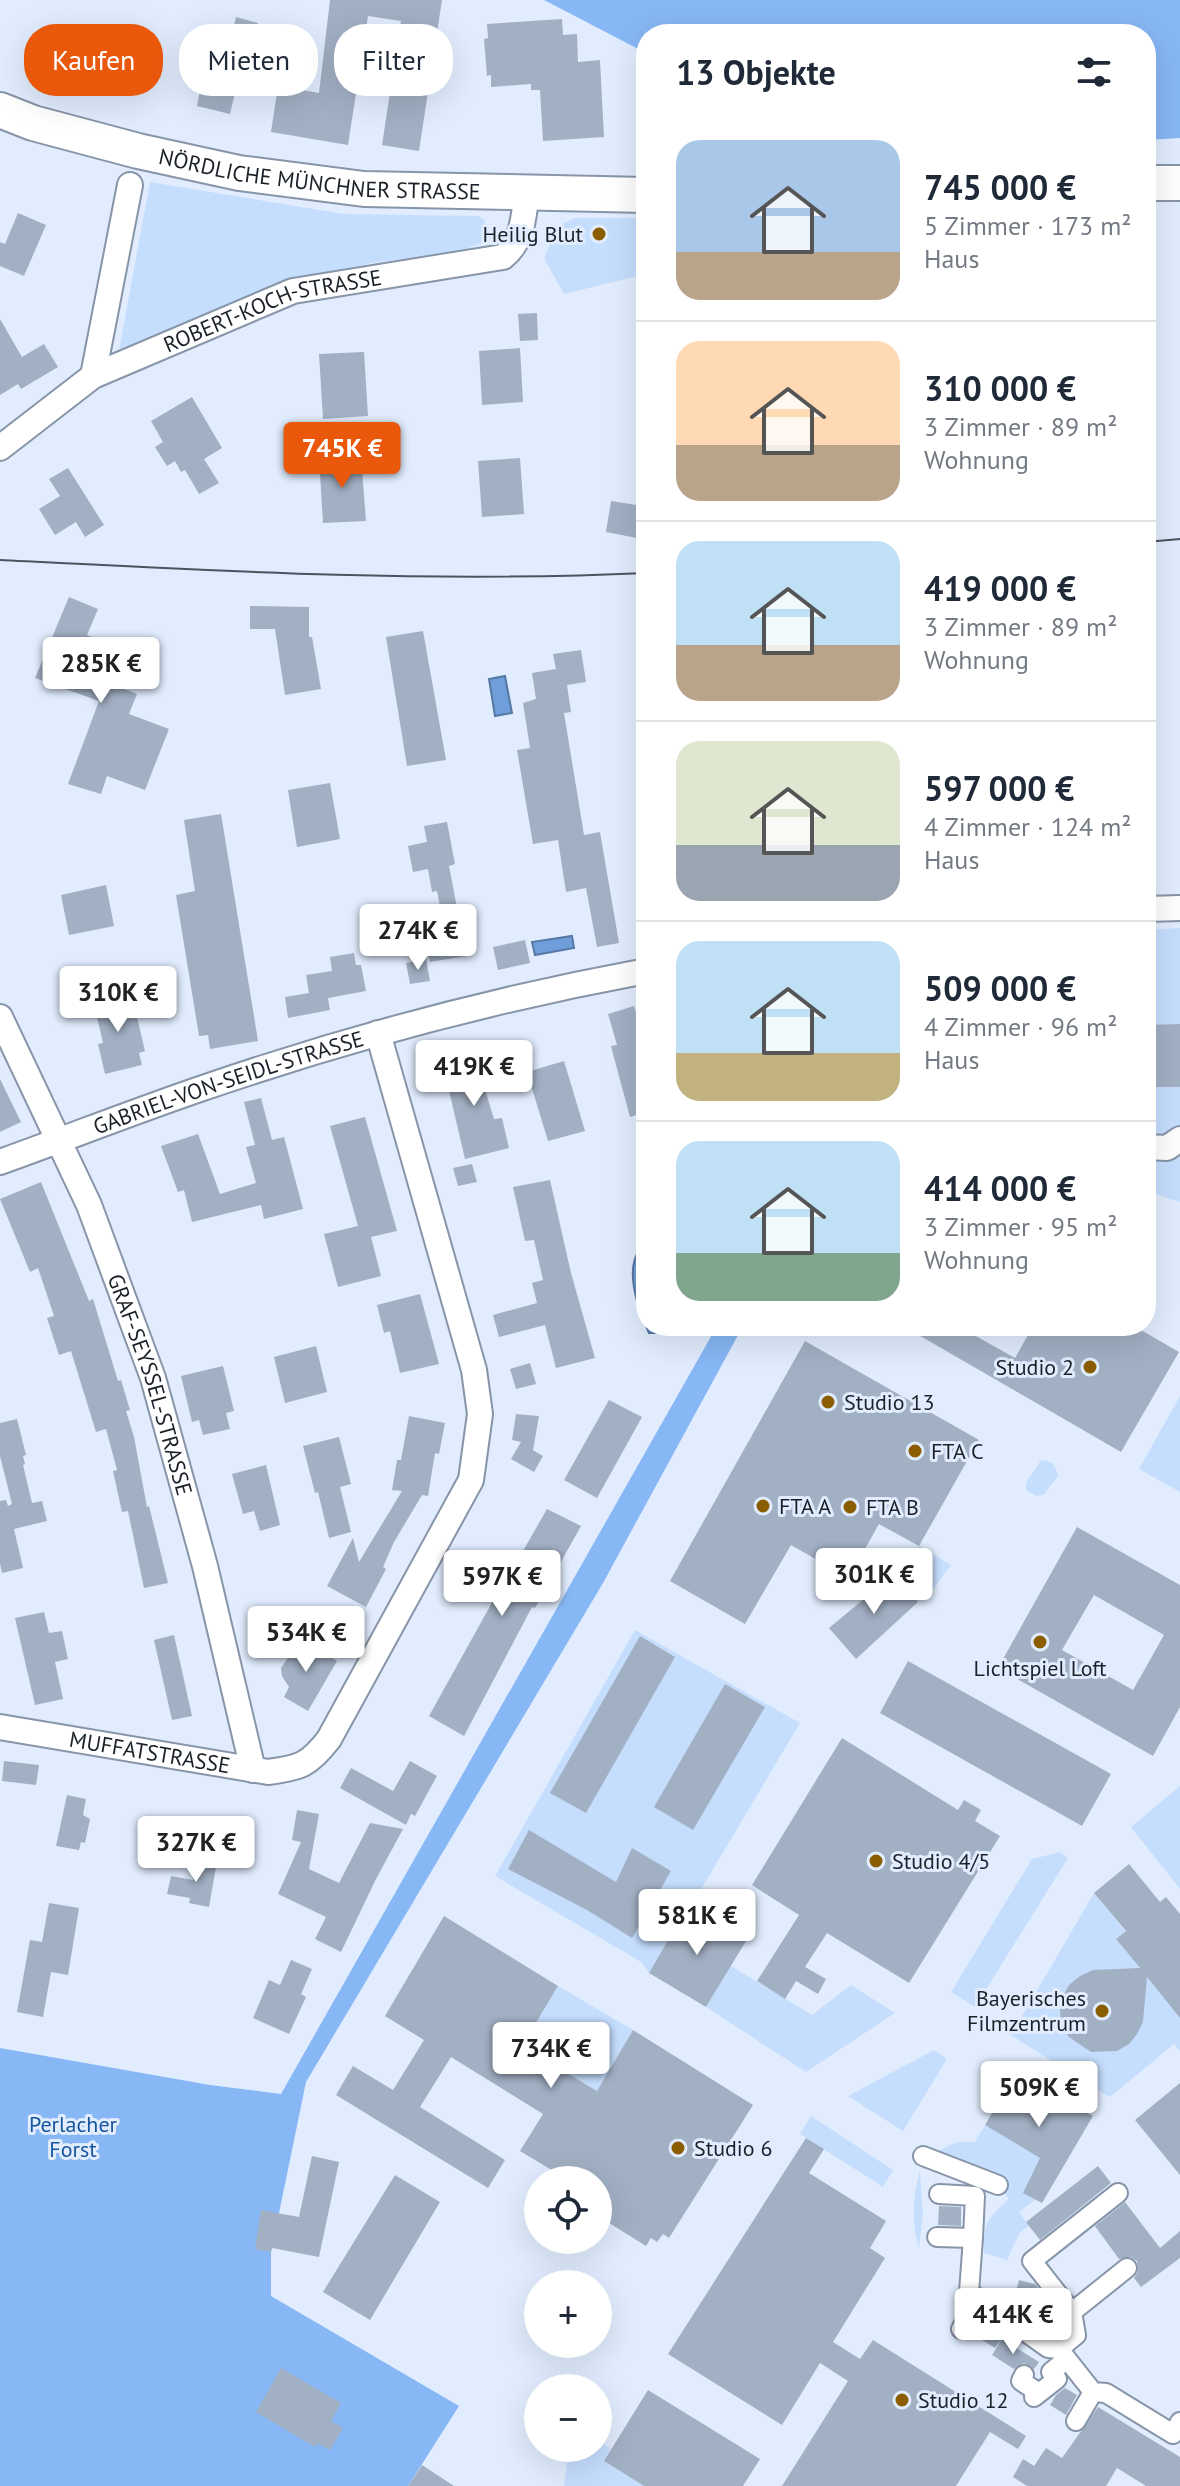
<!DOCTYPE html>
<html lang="de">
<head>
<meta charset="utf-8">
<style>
	:root { --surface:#fff; --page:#f2f2f3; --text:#1f2937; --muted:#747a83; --line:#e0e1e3; --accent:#ea580c }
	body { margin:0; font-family:"PT Sans",sans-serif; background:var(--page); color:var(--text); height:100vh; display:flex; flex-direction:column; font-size:30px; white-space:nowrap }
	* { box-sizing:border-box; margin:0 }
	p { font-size:26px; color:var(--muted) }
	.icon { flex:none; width:44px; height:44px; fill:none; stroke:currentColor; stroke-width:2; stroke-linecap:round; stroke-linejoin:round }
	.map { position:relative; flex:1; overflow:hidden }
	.details { position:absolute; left:636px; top:24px; width:520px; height:1312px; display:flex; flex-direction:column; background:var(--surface); border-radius:32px; box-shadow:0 8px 32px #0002 }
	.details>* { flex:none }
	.hud { position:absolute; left:24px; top:24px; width:492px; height:72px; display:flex; gap:16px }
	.fabs { position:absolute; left:524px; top:2166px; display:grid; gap:16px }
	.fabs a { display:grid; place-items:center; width:88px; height:88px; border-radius:50%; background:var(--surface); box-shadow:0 8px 32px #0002; font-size:40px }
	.price { position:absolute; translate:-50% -68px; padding:0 18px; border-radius:8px; background:#fff; color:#222; font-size:26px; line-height:52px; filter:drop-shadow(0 2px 4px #0008) }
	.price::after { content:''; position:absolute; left:50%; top:48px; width:24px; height:18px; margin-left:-12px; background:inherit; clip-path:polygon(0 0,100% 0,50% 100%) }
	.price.on { background:var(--accent); color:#fff }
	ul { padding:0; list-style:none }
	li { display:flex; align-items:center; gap:24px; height:200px; padding:0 40px }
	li+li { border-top:2px solid var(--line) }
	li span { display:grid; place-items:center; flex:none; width:224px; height:160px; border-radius:24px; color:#555 }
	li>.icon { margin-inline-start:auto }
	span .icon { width:96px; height:96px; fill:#fffc; stroke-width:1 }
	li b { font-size:34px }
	h2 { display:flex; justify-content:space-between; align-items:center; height:96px; padding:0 40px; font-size:34px }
	.chip { padding:0 28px; border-radius:32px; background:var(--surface); box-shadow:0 8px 32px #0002; font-size:28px; line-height:72px }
	.chip.on { background:var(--accent); color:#fff }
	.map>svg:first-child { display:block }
	.green { fill:#c6defe }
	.forest { fill:#87b7f5 }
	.water { fill:#6f9eda; stroke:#5678a5; stroke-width:2 }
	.building { fill:#a2b0c4; fill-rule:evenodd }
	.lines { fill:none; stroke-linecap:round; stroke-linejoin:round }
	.pedestrian-casing { stroke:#8795a8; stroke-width:22 }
	.minor-casing { stroke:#8795a8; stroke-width:28 }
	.secondary-casing { stroke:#8795a8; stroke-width:38 }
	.pedestrian { stroke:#fff; stroke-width:18 }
	.minor { stroke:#fff; stroke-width:24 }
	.secondary { stroke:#fff; stroke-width:34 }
	.tram { stroke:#4c535d; stroke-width:2 }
	.poi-dot { fill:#8b5d01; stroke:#e1edfe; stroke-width:3 }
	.labels { text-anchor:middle; stroke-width:6; stroke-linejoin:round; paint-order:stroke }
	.street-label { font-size:22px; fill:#1b2128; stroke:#e1edfe }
	.poi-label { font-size:22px; fill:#1b2128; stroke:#e1edfe; text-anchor:start }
	.park-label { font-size:22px; fill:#17559e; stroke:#e1edfe }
</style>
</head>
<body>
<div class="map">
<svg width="1180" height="2486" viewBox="0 0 1180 2486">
	<rect width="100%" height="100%" fill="#e1edfe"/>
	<path class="green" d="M150,182L344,214L478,216L484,220L487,236L482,243L457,252L371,263L285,284L118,356Z
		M575,218H646V274L564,294L544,258L558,226Z
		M1180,928V1202L1146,1191V930Z
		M1180,1396V1492L1139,1469Z
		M1041,1460C1053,1461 1055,1465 1058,1476L1044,1494L1037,1496L1026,1490V1483Z
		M919,1546L951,1565L933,1589L910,1561Z
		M635,1630L800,1723L700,1891L755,1925L745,1941L688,1907L649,1973L641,1962L495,1876Z
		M1180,1786V1889L1131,1827Z
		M1060,1852L1068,1858L975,2007L951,1992L1032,1859Z
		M1094,1893L1125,1931L1116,1939L1180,2017V2051L1174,2044L1110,2097L1011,2035Z
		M731,1966L812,2015L851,1985L895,2013L806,2072L706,2007Z
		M558,1986L633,2030L597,2091L522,2046Z
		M934,2050L947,2059L903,2131L848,2096Z
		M811,2116L893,2170L883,2187L800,2134Z
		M985,2125L1061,2170L1047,2191L1019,2212L1029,2226L1020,2232L1007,2260L984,2253C983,2223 988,2218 1009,2199C991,2174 967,2163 939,2151C951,2143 961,2140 975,2142Z
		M920,2170L923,2215L919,2248C911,2222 913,2196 920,2170Z
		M598,2440L611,2449L604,2461L644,2486H564L569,2448H598Z"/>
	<path class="forest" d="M544,0H1180V138L1146,140V34H646V53Z
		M717,1326H743L603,1583L306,2082L271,2252V2296L459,2406L408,2486H0V2048L210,2085L281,2094Z"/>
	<path class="water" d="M505,676L512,713L495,716L489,679Z
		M572,936L574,948L535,955L532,942Z
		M646,1244V1326H683L673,1333H649C640,1313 626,1276 637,1254C639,1250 643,1248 646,1244Z"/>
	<path class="building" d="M330,0H442L419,151L382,145L401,21L368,16L348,145L271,132L278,86L319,93Z
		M236,17L258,23L246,73L240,71L230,114L197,106L200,90L217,94Z
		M562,19L563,35L577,34L578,62L600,60L604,137L543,141L540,90H531V84L491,87V75L487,76L484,39L488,38L487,24Z
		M18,213L46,225L24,276L0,266V242L5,244Z
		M537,313L538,340L520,341L518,314Z
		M0,319L22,357L44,344L58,367L21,389L18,384L0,395Z
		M520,348L523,402L482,405L479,351Z
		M364,352L368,416L323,419L319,354Z
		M192,397L222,448L204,459L219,483L199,494L185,470L181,472L175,461L167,466L155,447L163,442L151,421Z
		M361,456L366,521L323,523L319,458Z
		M520,458L524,514L482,517L478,461Z
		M68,468L104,525L85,537L76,522L55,535L39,509L60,496L49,479Z
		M611,501L643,506L637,538L606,532Z
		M69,597L98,609L87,635L125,650L111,684L137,694L129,714L169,729L145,790L107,776L101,794L68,784L99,701L35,678Z
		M250,606L309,607V637H312L321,689L285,695L275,629H250Z
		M423,631L446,760L407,766L386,637Z
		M581,650L586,682L567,685L571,712L564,713L584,835L600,832L619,943L597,947L586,888L566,892L558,840L533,844L517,750L530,748L523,703L536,699L532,673L556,669L553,654Z
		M330,783L340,839L297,847L288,790Z
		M221,814L258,1041L210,1049L208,1035L199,1036L176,895L195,891L184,820Z
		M447,822L455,864L449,866L458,913L464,912L472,955L430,962L425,936L445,932L437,891L432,892L428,869L413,872L408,846L427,842L424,826Z
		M106,885L114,926L69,935L61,895Z
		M525,940L530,963L498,970L493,947Z
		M354,953L356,965H361L366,991L328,998L330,1010L288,1018L285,997L309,993L306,975L332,971L330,957Z
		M426,959L430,981L410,984L406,963Z
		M125,994L130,1015L136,1013L145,1051L139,1053L142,1065L105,1074L98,1044L103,1043L94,1004L103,995L108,997Z
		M634,1006L643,1037L646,1036V1112L630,1117L611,1046L617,1045L608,1014Z
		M1180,1024V1087H1146V1025Z
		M471,1044L494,1119L502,1118L509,1148L465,1159L447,1082L459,1079L451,1050Z
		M564,1061L585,1131L548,1141L527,1072Z
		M0,1079L21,1122L0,1132Z
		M261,1098L272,1140L284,1137L303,1209L264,1219L261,1205L192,1222L184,1190L178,1192L161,1146L198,1134L220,1194L256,1183L246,1147L255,1145L244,1102Z
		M365,1117L397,1231L371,1237L381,1276L338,1287L324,1234L358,1226L330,1126Z
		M472,1164L477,1182L458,1186L453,1168Z
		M550,1180L571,1273L595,1358L556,1368L545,1325L499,1337L493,1315L537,1303L532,1283L543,1280L534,1240L525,1241L513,1187Z
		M41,1182L89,1301L93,1299L118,1381L121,1380L130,1410L126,1411L134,1437L147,1507L149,1506L168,1583L144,1588L128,1511L122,1512L113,1471L117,1470L106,1429L96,1432L71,1351L59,1355L47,1318L54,1316L38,1268L30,1272L0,1199Z
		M420,1294L439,1364L400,1373L390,1331L384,1333L377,1305Z
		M903,1326H958L1015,1358L1033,1326H1134L1179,1352L1121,1452Z
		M805,1341L979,1440L919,1546L879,1524L857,1563L841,1554L833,1569L791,1545L745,1624L670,1581Z
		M316,1346L327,1392L285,1403L274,1357Z
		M530,1363L536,1384L516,1389L510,1369Z
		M223,1366L234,1411L226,1413L230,1429L203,1435L199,1420L192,1422L181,1376Z
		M609,1400L642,1417L597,1498L564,1480Z
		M516,1414L539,1416L533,1450L543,1456L534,1472L511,1459L521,1442L512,1440Z
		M409,1416L445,1423L439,1454L435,1453L428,1496L422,1495L394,1542L383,1567L386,1569L366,1607L327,1586L353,1538L359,1562L402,1491L392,1490L397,1460H401Z
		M17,1419L26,1455L23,1456L25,1464L23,1465L32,1503L42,1501L47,1521L14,1529L23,1568L2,1573L0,1563V1501L6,1500L8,1506L12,1504L0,1456V1423Z
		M339,1437L351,1484L340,1487L351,1532L329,1538L318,1492L315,1493L303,1446Z
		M266,1465L280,1525L260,1531L254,1511L243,1514L232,1474Z
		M547,1509L581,1526L535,1608L532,1607L464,1736L429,1716L494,1599L462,1581L473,1560L507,1579Z
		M1077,1527L1180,1585V1707L1153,1756L998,1668ZM1094,1595L1164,1635L1133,1690L1062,1650Z
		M894,1574L918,1602L856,1659L829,1628Z
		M44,1612L49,1633L62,1631L68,1659L55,1662L63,1699L35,1705L15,1618Z
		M174,1635L192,1716L172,1720L154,1640Z
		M640,1636L675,1657L586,1813L550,1793Z
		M301,1639L337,1661L308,1711L284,1697L289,1687L282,1676L281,1668Z
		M908,1661L1111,1774L1082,1826L880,1713Z
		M725,1684L765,1707L693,1830L654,1807Z
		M842,1738L958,1810L964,1800L981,1810L975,1821L1000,1836L909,1983L827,1933L805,1967L826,1979L818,1994L796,1981L785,1999L757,1981L799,1915L752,1885Z
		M4,1761L39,1765L36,1785L2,1781Z
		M410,1761L437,1776L415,1816L411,1814L406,1825L340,1788L351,1768L393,1791Z
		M67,1795L86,1799L83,1815L90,1819L85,1843L81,1842L79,1850L56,1846Z
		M297,1810L319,1814L309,1869L339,1883L370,1823L403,1829L376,1879L341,1952L315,1939L326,1917L278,1894L301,1842L292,1840Z
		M529,1830L616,1882L632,1848L671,1871L632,1938L587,1910L508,1869Z
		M197,1857L217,1861L209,1907L189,1903L190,1898L167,1894L171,1876L193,1880Z
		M1129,1864L1160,1902L1166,1897L1180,1914V2018L1147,1977L1143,2022L1137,2034L1129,2044L1117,2051L1091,2052L1069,2037L1062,2026L1060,2012L1062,1998L1069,1985L1080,1976L1093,1970L1140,1968L1116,1939L1126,1931L1094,1893Z
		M49,1903L79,1908L68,1975L51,1972L43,2017L17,2012L30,1940L42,1942Z
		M688,1906L746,1941L706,2007L649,1973Z
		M444,1916L558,1986L522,2046L597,2091L633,2030L753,2105L669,2238L663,2234L657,2242L651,2238L646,2246L598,2216V2180H551L555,2172L520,2151L543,2114L451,2057L420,2107L505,2160L488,2188L336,2095L353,2066L393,2090L424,2040L385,2016Z
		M291,1960L312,1969L301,1994L306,1997L289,2034L253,2018L269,1980L280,1985Z
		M1017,2071L1093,2116L1042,2203L1023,2193L1040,2158L985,2125Z
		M1180,2083V2175L1135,2120Z
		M806,2138L824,2149L809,2173L886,2221L870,2248L885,2258L833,2342L860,2359L873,2340L1026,2436L1018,2449L990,2432L956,2486H782L848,2381L820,2363L782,2425L668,2354Z
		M312,2156L339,2162L319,2257L272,2248L271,2252L255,2249L261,2210L299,2217Z
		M1098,2166L1111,2183L1040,2240L1026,2222Z
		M395,2175L440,2202L370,2320L323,2292Z
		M1125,2202L1160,2248L1180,2231V2258L1141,2287L1134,2278L1138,2272L1137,2261L1131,2257L1119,2259L1095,2226Z
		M939,2206L961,2207V2226L938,2225Z
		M1019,2280L1035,2284L1039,2289L1035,2304L1014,2299Z
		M983,2317L1006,2333L995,2348L972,2334Z
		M1002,2339L1039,2362L1034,2369L1024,2363L1014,2369L992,2355Z
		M281,2368L341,2403L331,2421L343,2428L330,2450L317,2443L315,2447L256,2412Z
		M1065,2388L1077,2395L1066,2415L1050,2405L1056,2395Z
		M648,2390L760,2459L743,2486H644L604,2461Z
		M1098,2407L1180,2457V2486H1146L1117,2468L1106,2486H1027L1013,2477L1023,2459L1034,2466L1046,2448L1062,2458Z
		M422,2465L454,2486H408Z"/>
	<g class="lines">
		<g class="pedestrian-casing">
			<path id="pedestrian" d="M923,2156L998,2185
				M939,2194L975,2196L973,2238
				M937,2237L973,2238L969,2292L1048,2348L1059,2349L1093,2392L1106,2393L1173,2434L1180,2422
				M1072,2312L1127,2268
				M961,2329L979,2300
				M1059,2349L1076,2335L1072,2312L1032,2261L1118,2193
				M1024,2375L1021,2381L1039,2393
				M1034,2397L1057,2379L1051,2372L1067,2359
				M1076,2421L1093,2392"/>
		</g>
		<g class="minor-casing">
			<g id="minor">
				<path d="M93,376L130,185"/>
				<path id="s1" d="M0,448L93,376L293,291L503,257C524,240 523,217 527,192"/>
				<path d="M1146,909L1180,908"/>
				<path id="s2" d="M0,1017L89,1205L153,1378L205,1566L253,1770"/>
				<path d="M1146,1147L1167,1148L1180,1139"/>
				<path id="s3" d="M0,1162C67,1138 133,1112 200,1089C345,1039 495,999 646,971"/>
				<path id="s4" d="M0,1727L268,1772C300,1768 309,1765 329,1739L471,1480L480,1414L474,1370L378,1033"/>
			</g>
		</g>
		<g class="secondary-casing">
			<g id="secondary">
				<path id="s5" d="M0,110L33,123L138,151L239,173L364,189L646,195"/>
				<path d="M1146,183H1180"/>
			</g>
		</g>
		<use href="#pedestrian" class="pedestrian"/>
		<use href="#minor" class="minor"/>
		<use href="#secondary" class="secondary"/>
		<path class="tram" d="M1146,542L1180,539
			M0,560C215,571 431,583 646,573"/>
	</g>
	<g class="poi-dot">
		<circle cx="599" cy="234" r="8"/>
		<circle cx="1090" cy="1367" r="8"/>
		<circle cx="828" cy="1402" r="8"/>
		<circle cx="915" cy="1451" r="8"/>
		<circle cx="763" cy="1506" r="8"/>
		<circle cx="850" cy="1507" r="8"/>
		<circle cx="1040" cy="1642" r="8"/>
		<circle cx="876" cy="1861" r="8"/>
		<circle cx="1102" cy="2011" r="8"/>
		<circle cx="678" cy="2148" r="8"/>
		<circle cx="902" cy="2400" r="8"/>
	</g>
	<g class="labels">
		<g class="street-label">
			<text dy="8" stroke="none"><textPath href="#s5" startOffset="328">NÖRDLICHE MÜNCHNER STRASSE</textPath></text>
			<text dy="8" stroke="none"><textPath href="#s1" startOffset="310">ROBERT-KOCH-STRASSE</textPath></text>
			<text dy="8" stroke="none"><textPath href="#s3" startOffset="242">GABRIEL-VON-SEIDL-STRASSE</textPath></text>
			<text dy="8" stroke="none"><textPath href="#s2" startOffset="398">GRAF-SEYSSEL-STRASSE</textPath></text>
			<text dy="8" stroke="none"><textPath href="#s4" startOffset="152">MUFFATSTRASSE</textPath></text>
		</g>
		<g class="poi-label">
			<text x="583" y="242" text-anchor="end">Heilig Blut</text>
			<text x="1074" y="1375" text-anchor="end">Studio 2</text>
			<text x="844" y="1410">Studio 13</text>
			<text x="931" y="1459">FTA C</text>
			<text x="779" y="1514">FTA A</text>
			<text x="866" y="1515">FTA B</text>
			<text x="1040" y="1676" text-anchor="middle">Lichtspiel Loft</text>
			<text x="892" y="1869">Studio 4/5</text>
			<text x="1086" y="2006" text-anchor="end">Bayerisches<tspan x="1086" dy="25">Filmzentrum</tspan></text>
			<text x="694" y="2156">Studio 6</text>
			<text x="918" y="2408">Studio 12</text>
		</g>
		<g class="park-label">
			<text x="73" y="2132">Perlacher<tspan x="73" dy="25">Forst</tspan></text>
		</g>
	</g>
</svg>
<div class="fabs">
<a><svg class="icon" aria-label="locate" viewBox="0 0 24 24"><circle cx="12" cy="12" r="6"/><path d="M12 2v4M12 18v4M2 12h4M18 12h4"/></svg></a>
<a>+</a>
<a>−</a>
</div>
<b class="price on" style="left:342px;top:490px">745K €</b>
<b class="price" style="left:101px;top:705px">285K €</b>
<b class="price" style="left:418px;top:972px">274K €</b>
<b class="price" style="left:118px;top:1034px">310K €</b>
<b class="price" style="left:474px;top:1108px">419K €</b>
<b class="price" style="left:874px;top:1616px">301K €</b>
<b class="price" style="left:502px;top:1618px">597K €</b>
<b class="price" style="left:306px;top:1674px">534K €</b>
<b class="price" style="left:196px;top:1884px">327K €</b>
<b class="price" style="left:697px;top:1957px">581K €</b>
<b class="price" style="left:551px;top:2090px">734K €</b>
<b class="price" style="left:1039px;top:2129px">509K €</b>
<b class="price" style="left:1013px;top:2356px">414K €</b>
<div class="hud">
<a class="chip on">Kaufen</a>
<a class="chip">Mieten</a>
<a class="chip">Filter</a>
</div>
<section class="details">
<h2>13 Objekte<svg class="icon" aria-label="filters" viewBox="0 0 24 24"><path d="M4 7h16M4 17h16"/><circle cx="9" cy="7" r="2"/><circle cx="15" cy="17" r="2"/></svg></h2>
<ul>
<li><span style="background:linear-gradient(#a9c7e8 70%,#b9a48a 0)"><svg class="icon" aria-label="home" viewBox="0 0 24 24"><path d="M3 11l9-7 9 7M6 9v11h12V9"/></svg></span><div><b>745 000 €</b><p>5 Zimmer · 173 m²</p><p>Haus</p></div></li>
<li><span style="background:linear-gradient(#ffd9b3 65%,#b9a48a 0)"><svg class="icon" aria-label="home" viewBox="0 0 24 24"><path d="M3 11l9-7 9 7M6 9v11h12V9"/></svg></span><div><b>310 000 €</b><p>3 Zimmer · 89 m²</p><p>Wohnung</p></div></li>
<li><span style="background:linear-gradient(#bfe0f5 65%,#b9a48a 0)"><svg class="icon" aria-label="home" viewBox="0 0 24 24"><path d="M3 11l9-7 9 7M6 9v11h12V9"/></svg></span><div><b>419 000 €</b><p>3 Zimmer · 89 m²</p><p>Wohnung</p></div></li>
<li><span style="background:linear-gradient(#dfe7d0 65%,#9aa5b1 0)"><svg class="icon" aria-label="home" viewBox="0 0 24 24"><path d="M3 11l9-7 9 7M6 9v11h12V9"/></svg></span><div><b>597 000 €</b><p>4 Zimmer · 124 m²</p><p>Haus</p></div></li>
<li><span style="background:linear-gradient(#bfe0f5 70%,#c2b280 0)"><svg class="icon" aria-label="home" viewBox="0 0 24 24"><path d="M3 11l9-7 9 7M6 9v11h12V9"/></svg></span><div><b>509 000 €</b><p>4 Zimmer · 96 m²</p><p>Haus</p></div></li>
<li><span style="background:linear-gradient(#bfe0f5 70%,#7fa58c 0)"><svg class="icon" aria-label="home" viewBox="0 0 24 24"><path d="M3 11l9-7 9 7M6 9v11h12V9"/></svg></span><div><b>414 000 €</b><p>3 Zimmer · 95 m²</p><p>Wohnung</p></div></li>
</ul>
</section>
</div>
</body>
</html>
